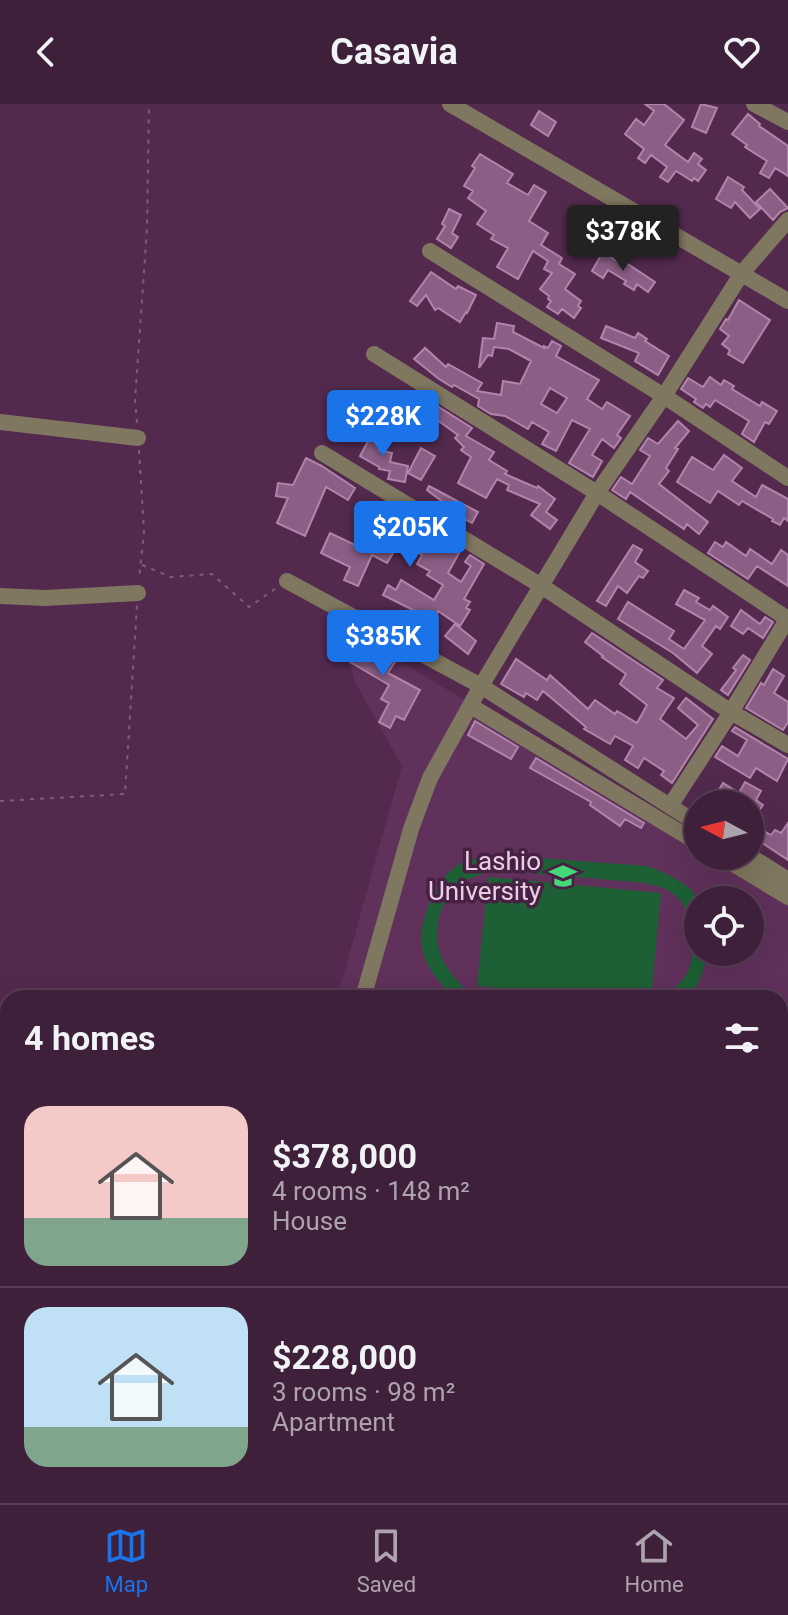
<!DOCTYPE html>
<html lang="en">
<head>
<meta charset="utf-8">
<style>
	:root { --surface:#3e203a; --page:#492d45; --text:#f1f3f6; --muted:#ada3af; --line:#573e54; --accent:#1a73e8 }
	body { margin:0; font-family:Roboto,sans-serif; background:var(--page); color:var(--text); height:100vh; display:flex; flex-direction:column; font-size:30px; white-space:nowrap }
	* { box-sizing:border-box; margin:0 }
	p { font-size:26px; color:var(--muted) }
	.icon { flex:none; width:44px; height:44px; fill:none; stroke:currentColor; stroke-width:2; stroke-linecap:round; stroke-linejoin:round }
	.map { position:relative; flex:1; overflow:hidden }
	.side { position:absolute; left:0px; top:886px; width:788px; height:514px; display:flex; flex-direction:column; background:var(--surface); border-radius:24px 24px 0 0; box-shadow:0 8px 32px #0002,0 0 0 2px var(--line) }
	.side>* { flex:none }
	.needle { width:52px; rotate:277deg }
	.fabs { position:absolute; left:684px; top:686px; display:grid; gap:16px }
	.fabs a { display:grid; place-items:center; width:80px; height:80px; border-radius:50%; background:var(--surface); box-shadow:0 8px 32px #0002,0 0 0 2px var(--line); font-size:40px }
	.price { position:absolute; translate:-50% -68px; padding:0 18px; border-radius:8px; background:var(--accent); color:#fff; font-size:26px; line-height:52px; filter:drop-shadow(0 2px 4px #0008) }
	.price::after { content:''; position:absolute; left:50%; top:48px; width:24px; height:18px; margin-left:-12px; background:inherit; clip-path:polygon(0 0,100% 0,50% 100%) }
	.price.active { background:#222; color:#fff }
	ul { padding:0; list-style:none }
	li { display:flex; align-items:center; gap:24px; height:200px; padding:0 24px }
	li+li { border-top:2px solid var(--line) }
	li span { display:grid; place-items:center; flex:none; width:224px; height:160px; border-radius:24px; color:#555 }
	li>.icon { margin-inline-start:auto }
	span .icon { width:96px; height:96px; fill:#fffc; stroke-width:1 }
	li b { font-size:34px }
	h2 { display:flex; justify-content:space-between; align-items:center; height:96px; padding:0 24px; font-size:34px }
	header { display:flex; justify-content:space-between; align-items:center; height:104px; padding:0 24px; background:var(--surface); font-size:36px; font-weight:700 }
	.tab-bar { display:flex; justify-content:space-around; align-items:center; height:112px; border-top:2px solid var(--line); background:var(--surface); font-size:22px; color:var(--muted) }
	.tab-bar a { display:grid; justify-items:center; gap:4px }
	.tab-bar .active { color:var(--accent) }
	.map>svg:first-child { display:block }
	.built { fill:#60315b; fill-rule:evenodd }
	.green { fill:#1d6035 }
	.building { fill:#8b5e85; stroke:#b283ab; stroke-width:2; fill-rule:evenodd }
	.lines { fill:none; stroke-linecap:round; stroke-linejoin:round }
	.path { stroke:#805c7c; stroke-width:2; stroke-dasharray:4 6; stroke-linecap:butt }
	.minor { stroke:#7f775f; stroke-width:16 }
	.major { stroke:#c1b080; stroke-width:20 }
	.labels { text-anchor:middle; stroke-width:7; stroke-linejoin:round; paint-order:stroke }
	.poi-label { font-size:26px; fill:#e8cfe4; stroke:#472043; text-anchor:end }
</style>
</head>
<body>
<header><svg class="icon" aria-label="back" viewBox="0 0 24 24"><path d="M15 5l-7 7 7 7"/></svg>Casavia<svg class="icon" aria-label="heart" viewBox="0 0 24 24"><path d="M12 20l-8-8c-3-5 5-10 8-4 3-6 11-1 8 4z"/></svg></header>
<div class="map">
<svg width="788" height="1399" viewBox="0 0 788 1399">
	<rect width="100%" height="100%" fill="#532a4e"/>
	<path class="built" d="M335,518L698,737V752H723L788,791V1030L780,1041V894H337L402,662L356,580ZM698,796H750V848H698Z"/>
	<path class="green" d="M496,751L647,762C663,768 692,779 698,797C700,804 698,838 698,848H708C706,859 698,885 689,892C683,897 669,894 662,894C672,887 683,878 688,867C700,838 694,799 664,784C658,782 651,781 645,779L497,766C482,770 467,773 456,784C436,802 431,837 445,860C451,871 461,880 469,890L529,894H427L428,886L448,887C420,859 414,836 430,798C436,785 443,772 455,763C467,754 481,753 496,751Z
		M488,773L661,789L651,894H604L477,882Z"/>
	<path class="building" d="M645,0H664L684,16L665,41L688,58L694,49L702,55L698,60L706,66L698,77L694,74L692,77L676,67L668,78L660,73L667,63L651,51L645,59L638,54L644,45L625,30L636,15L644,21L654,7Z
		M701,0L717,4L706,29L692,23Z
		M539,7L556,18L548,32L531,21Z
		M748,10L760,20L759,22L788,42V72L775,64L769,74L760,69L767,57L745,43L747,41L732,30Z
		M480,50L513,70L507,79L528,91L534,81L546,88L529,117L548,129L541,141L562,154L559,160L575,170L565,185L581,197L578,202L581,204L574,214L562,205L558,210L547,203L551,197L548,195L549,192L540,185L552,169L544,165L548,157L533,147L518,175L497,163L508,144L491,135L494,131L477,120L486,107L468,94L473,87L464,82L475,64L472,62Z
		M728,73L744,83L742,86L760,105L750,114L735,98L731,104L716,95Z
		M770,85L788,104L780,108L773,116L756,98Z
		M449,105L461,111L452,129L458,133L451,144L437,135L445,122L442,120Z
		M603,148L621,160L623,157L655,178L648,188L637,180L634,186L624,180L626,177L608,166L603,174L592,167Z
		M431,168L456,185L458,182L476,191L467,209L466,208L460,218L438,204L435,206L426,191L417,202L410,197Z
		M739,196L770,216L743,259L728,250L730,246L722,240L729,232L720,225L726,215L728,216Z
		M497,219L514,222L513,228L544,244V242L548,244L552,237L561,242L556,252L599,276L587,295L602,305L607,298L630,312L617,331L621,334L614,344L602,335L592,351L602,357L593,373L569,359L590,325L572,316L556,347L542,340L549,328L532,318L528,325L505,312L491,310L478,302L479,295L454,281L452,283L439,275L414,255L425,244L446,263L448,260L482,279L477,287L501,291L503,277L520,280L531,257L509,245L494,243L492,252L488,251L479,264L483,234L494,235ZM550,284L567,294L557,309L541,300Z
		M606,222L635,234L638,229L647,235L645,237L669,252L658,271L635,257L639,249L601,234Z
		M710,273L721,281L724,276L734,282L732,285L760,302L762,298L777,307L769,320L765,318L754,338L742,330L749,317L715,296L710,303L706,300L703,304L694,298L696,295L681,285L688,274L703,283Z
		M431,298L472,324L466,332L494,348L489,356L507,367L505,370L537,384L538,382L555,395L546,408L557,416L550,425L531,411L540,400L507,386L509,381L497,375L486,394L458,379L471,353L461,346L464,343L455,334L458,331L433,313L436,308L428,302Z
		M678,317L689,327L675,344L678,345L666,364L669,367L659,380L708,418L699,430L687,420L684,425L630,388L626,395L612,386L621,373L632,380L650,352L640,346L648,334L658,340Z
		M374,326L387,333L379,346L392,349L390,358L408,362L405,378L388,375L390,367L379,365V363L360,352Z
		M421,344L435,352L421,376L408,369Z
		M724,351L742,364L732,377L756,393L762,381L788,395V417L784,414L780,421L772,417L773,415L742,397L739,401L718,387L710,399L677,378L692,353L713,366Z
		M306,354L322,362L355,384L348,396L326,383L305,432L277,419L288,394L276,392L278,379L293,381Z
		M429,382L478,408L472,419L454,409L450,414L443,409L448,402L427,386Z
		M368,414L382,421L385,417L406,430L414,417L451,440L449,443L459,449L448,469L461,478L471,462L465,458L470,451L484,460L464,495L470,498L466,504L470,506L460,522L438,507L428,525L435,529L429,538L414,529L425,512L383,491L388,481L396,486L401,476L434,496L443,481L427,471L430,467L417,460L422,451L400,438L387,459L372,451L358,482L344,476L350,463L321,449L330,429L355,441Z
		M715,438L723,443L726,438L746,452L750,445L772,460L781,446L788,451V482L757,462L748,475L708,449Z
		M633,441L642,446L635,458L648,467L643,474L639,472L627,489L618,482L606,502L597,497Z
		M684,486L699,494L696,498L710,506L713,502L728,513L720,525L716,522L702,542L712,550L697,569L673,549L618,515L628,498L674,527L669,535L684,545L705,516L676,500Z
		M741,506L760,520L765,513L773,518L763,534L748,524L743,530L731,522Z
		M455,520L476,537L468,550L445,532Z
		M592,529L663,576L657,584L674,594L660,615L686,635L698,621L678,604L686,594L713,615L672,679L661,671L664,667L644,654L638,664L625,656L633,642L615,632L610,640L598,633L584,625L586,623L543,587L537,596L526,589L524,593L501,580L516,555L547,576L550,571L588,605L595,596L615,610L617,607L637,619L647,601L620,580L626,570L602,553L603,552L585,538Z
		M355,531L396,556L388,569L420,586L404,616L396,612L390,624L379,618L389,599L381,595L389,581L340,552Z
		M743,551L750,556L728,591L721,586L736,566L733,564Z
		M773,565L784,572L774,589L788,598V618L783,626L746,604L761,579L764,581Z
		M475,617L518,643L511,655L468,631Z
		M735,623L788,655L777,677L756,664L750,674L715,653L722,642L738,652L747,636L732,627Z
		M536,654L644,719L641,724L625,715L620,722L590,701L591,698L530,664Z
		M745,678L761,687L756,696L763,701L750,720L771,731L775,726L781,729L788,719V756L750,731V700H739L732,695L729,699L716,691L723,679L739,689Z"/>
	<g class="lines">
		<path class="path" d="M137,319L135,296L147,125L149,0
			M139,346L144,427L139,475
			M142,461L171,473L212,470L249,503L275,485
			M0,697L125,690L137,501"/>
		<path class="minor" d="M450,0L788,197
			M754,0L788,18
			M430,147L664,292L788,374
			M374,250L597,389L788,515
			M0,318L138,334
			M322,349L540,481L731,608L788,641
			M287,477L481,582L430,674L411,725L363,894
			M0,492L45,494L138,489
			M471,602L698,739
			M670,702L731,608L788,514
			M698,720L481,582L597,389L664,292L742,169L788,116
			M720,752L788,793
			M750,752L788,776
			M780,973L788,963
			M780,1052L788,1041
			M0,1200L8,1205
			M0,1343L8,1307
			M0,1361L8,1359
			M724,1399L725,1392"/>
		<path class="major" d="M780,1205L788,1202
			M247,1399L271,1392"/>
	</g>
	<defs>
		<g id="university-bare" transform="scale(2.16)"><path d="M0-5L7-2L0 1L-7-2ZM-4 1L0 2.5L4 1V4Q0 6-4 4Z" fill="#45d77a" stroke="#472043" stroke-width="2.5" paint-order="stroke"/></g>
	</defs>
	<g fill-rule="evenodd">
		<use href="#university-bare" x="563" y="772"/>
	</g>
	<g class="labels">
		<g class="poi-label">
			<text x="541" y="766">Lashio<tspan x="541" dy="30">University</tspan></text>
		</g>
	</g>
</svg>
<div class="fabs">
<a><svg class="needle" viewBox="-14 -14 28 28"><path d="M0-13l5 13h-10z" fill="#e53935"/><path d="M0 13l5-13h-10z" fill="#ada3af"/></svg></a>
<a><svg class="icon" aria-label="locate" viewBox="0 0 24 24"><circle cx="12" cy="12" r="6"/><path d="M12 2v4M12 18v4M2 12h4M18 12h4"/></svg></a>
</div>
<b class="price active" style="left:623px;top:169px">$378K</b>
<b class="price" style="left:383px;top:354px">$228K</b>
<b class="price" style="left:410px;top:465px">$205K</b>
<b class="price" style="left:383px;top:574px">$385K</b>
<section class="side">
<h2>4 homes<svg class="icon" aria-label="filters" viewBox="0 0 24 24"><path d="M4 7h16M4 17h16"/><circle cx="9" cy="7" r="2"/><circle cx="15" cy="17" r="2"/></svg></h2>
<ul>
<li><span style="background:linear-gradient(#f6c9c9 70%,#7fa58c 0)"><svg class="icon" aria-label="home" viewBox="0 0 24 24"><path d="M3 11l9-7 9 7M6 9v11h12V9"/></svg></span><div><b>$378,000</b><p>4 rooms · 148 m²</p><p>House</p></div></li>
<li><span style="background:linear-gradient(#bfe0f5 75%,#7fa58c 0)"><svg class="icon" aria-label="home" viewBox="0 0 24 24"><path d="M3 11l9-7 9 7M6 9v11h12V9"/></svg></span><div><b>$228,000</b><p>3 rooms · 98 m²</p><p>Apartment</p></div></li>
</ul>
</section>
</div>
<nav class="tab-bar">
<a class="active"><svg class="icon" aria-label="map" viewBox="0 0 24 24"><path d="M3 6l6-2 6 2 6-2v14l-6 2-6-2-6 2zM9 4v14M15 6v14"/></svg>Map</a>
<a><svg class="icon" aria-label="saved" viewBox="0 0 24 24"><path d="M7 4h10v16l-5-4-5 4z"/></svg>Saved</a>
<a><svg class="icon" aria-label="home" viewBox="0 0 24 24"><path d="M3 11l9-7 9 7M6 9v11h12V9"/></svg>Home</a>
</nav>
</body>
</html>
